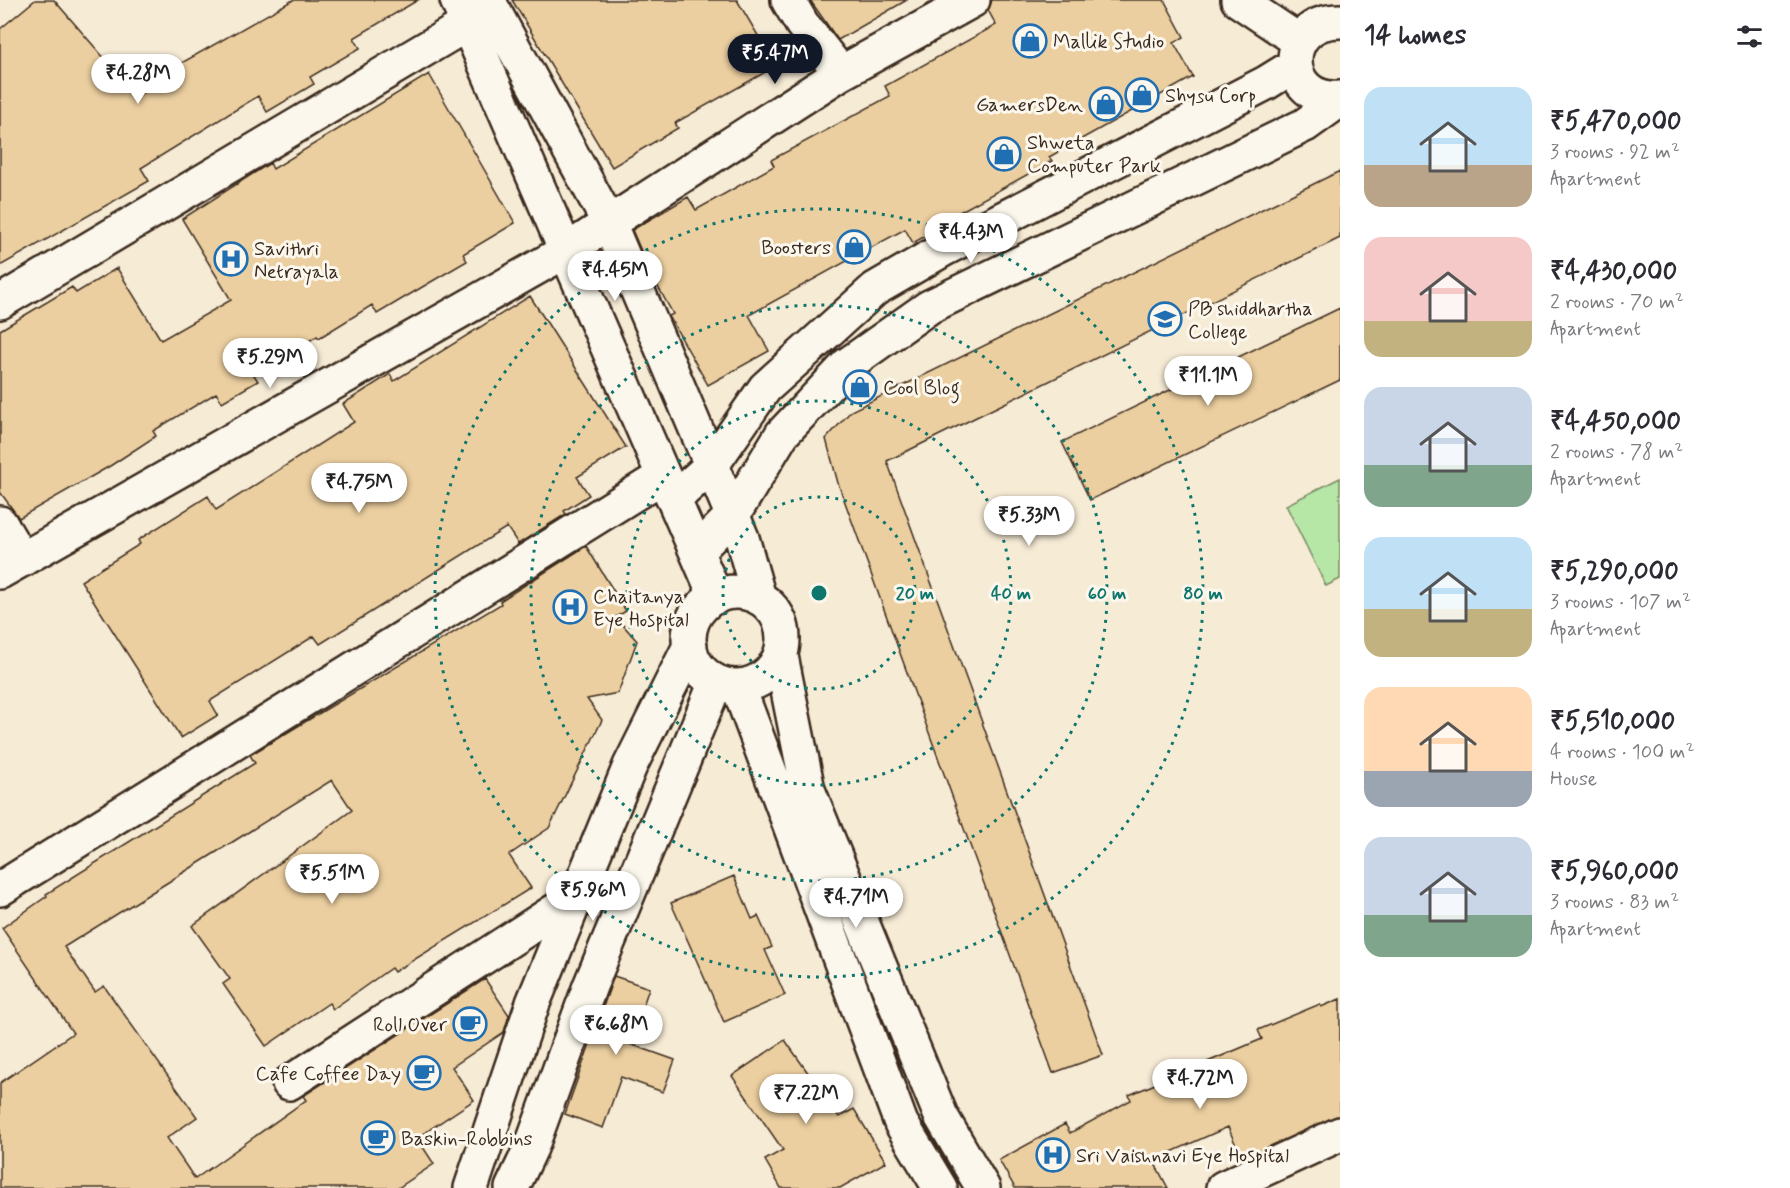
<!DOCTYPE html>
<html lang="en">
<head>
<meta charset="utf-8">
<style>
	:root { --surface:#fff; --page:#f7f7f7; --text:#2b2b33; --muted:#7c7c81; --accent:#111827 }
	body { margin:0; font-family:Mynerve,sans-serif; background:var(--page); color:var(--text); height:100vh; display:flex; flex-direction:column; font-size:22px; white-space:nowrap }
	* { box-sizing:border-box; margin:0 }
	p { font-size:20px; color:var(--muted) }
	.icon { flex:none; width:33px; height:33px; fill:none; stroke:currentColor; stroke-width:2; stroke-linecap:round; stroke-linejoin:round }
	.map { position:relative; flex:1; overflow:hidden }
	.details { display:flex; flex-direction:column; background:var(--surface); width:450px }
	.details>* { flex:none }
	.price { position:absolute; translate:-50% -51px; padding:0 14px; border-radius:21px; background:#fff; color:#222; font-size:20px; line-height:39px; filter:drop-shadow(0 2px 3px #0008) }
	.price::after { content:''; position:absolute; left:50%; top:36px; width:18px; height:14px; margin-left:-9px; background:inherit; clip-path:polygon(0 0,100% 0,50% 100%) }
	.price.on { background:var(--accent); color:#fff }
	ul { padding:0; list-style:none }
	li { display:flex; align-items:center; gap:18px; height:150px; padding:0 24px }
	li span { display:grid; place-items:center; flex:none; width:168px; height:120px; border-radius:18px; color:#555 }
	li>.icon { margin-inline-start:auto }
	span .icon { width:72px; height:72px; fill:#fffc; stroke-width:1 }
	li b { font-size:26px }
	h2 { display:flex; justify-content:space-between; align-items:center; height:72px; padding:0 24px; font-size:26px }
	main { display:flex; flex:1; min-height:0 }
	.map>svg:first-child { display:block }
	.green { fill:#b6e7a7; stroke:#788862; stroke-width:1.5 }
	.building { fill:#eccfa0; stroke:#3b2a1e; stroke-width:1.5 }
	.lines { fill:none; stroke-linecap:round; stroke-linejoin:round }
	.minor-casing { stroke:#3b2a1e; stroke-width:38 }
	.major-casing { stroke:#3b2a1e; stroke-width:38 }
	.minor { stroke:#fbf7ec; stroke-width:33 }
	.major { stroke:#fbf7ec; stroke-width:33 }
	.ring { fill:none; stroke:#0f766e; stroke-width:3; stroke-dasharray:3 6 }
	.labels { text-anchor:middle; stroke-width:6; stroke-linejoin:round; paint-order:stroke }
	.poi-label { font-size:20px; fill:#3b2a1e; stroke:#fbf7ec; text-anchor:start }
	.centre { fill:#0f766e; stroke:#fbf7ec; stroke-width:3 }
	.ring-label { font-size:18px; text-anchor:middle; font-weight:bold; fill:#0f766e; stroke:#fbf7ec; stroke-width:6; stroke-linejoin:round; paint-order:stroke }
</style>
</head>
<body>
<main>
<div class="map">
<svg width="1340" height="1188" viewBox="0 0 1340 1188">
	<rect width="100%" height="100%" fill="#f6ebd5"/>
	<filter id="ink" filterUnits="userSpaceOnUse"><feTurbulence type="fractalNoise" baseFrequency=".0167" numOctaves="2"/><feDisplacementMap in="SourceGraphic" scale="12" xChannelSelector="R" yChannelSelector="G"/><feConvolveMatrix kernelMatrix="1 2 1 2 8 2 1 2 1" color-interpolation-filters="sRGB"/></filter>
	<g filter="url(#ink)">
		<path class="green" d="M1340,478V579L1326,586L1286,505Z"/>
		<path class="building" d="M35,0H54L137,96L180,70L178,65L293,0H418L354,38L360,48L310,77L314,84L267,112L258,96L141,168L149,181L0,266V29Z
			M512,0H737L776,66L675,123L678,128L612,167Z
			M810,0H907L838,40Z
			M992,0H1164L1184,37L1174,43L1193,77L1049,157L1052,161L943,221L945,225L913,243L905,229L749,315L769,351L708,385L669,316L673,314L651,274L632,230L688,197L696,210L774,166L771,160L890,96L885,86L996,25L988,10Z
			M429,74L515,223L463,254L467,261L424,286L377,314L372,305L319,338L317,336L254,375L258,381L222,402L216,393L153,431L156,436L110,466L19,518L0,492V330L72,287L76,293L117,268L161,340L231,300L182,219L270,163L273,169Z
			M1340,171V238L887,461L1103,1055L1053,1073L838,483L826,439L851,411Z
			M530,296L626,447L577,477L589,495L564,511L566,514L518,544L507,527L320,644L314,636L210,701L218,715L181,738L81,581L140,544L138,540L208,496L216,510L354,422L343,404L390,374L394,381Z
			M1340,308V380L1090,500L1062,442Z
			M586,546L626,611L616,617L637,641L618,693L587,699L602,720L549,828L509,855L531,888L394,972L391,968L333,1009L329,1003L266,1046L223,984L230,979L192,926L352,810L332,780L64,947L95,992L104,986L197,1117L167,1138L195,1179L306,1100L303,1096L485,979L509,1015L504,1032L452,1067L474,1100L417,1138L434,1164L398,1188H0V1083L73,1033L2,928L47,896L46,894L255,763L250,755L501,604L500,601Z
			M734,876L752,919L758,916L772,947L765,950L785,995L724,1022L671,903Z
			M614,976L649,988L630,1044L675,1060L663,1092L621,1077L603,1128L565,1114Z
			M1340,999V1116L1242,1159L1228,1127L1153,1160L1168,1188H1015L999,1160L1065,1124L1070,1133L1131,1100L1129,1095L1262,1039L1258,1030L1320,1004L1321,1007Z
			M785,1040L839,1117L854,1109L886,1162L840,1188H781L765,1160L783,1150L732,1076Z"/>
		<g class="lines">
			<g class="minor-casing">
				<path id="minor" d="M457,0L716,597
					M488,0L609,223L742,538L759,598
					M788,0L802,24L841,73
					M1238,0L1299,41
					M1340,21C1278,21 1282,103 1340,98
					M609,223L841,73L973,0
					M0,302L469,23
					M674,499L712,465L765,388L875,289L944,249L1266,83L1295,65
					M0,523L22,560
					M697,551L733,515L782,434L847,365L929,307L1305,125L1340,100
					M0,572L566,251
					M689 639a47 47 0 1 1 94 0a47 47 0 1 1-94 0Z
					M781,656L808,790L941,1116L983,1188
					M738,686L901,1123L940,1188
					M0,889L663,476
					M289,1083L575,898
					M471,1188L533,1003L630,766L690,646
					M512,1188L531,1148L590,986L716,682
					M1223,1188L1340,1134"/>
			</g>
			<g class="major-casing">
				<path id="major" d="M566,251L609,223"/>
			</g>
			<use href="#minor" class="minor"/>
			<use href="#major" class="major"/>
		</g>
	</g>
	<g class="ring">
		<circle cx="819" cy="593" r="96"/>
		<circle cx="819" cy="593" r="192"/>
		<circle cx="819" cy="593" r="288"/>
		<circle cx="819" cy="593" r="384"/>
	</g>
	<defs>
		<g id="shop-ring" transform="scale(1.725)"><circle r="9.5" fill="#fbf7ec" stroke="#1f6fb2" stroke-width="1.5"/><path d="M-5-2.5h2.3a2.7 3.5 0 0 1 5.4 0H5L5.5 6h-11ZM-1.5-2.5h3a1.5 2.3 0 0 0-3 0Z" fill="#1f6fb2"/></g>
		<g id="hospital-ring" transform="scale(1.725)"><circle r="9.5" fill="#fbf7ec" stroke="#1f6fb2" stroke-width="1.5"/><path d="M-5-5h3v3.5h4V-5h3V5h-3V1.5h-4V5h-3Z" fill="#1f6fb2"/></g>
		<g id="university-ring" transform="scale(1.725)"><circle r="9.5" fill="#fbf7ec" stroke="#1f6fb2" stroke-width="1.5"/><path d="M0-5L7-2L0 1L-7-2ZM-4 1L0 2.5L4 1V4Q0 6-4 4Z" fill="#1f6fb2"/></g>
		<g id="cafe-ring" transform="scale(1.725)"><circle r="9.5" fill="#fbf7ec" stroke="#1f6fb2" stroke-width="1.5"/><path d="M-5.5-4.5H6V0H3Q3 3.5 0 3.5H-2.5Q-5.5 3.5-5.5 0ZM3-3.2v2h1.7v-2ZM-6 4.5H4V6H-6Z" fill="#1f6fb2"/></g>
	</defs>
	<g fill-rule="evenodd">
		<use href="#shop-ring" x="1030" y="41"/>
		<use href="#shop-ring" x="1142" y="95"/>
		<use href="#shop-ring" x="1106" y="104"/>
		<use href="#shop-ring" x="1004" y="154"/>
		<use href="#shop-ring" x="854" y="247"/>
		<use href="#hospital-ring" x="231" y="259"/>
		<use href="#university-ring" x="1165" y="319"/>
		<use href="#shop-ring" x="860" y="387"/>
		<use href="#hospital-ring" x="570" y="607"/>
		<use href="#cafe-ring" x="470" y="1024"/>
		<use href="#cafe-ring" x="424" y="1073"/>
		<use href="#cafe-ring" x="378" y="1138"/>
		<use href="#hospital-ring" x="1053" y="1155"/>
	</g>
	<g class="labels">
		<g class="poi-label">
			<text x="1053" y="48">Mallik Studio</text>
			<text x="1165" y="102">Shysu Corp</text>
			<text x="1083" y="111" text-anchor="end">GamersDen</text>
			<text x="1027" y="149">Shweta<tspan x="1027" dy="23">Computer Park</tspan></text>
			<text x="831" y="254" text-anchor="end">Boosters</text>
			<text x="254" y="255">Savithri<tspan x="254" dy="23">Netrayala</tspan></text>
			<text x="1188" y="315">PB shiddhartha<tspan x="1188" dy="23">College</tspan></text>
			<text x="883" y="394">Cool Blog</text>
			<text x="593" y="603">Chaitanya<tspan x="593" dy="23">Eye Hospital</tspan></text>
			<text x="447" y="1031" text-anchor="end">Roll Over</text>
			<text x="401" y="1080" text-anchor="end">Cafe Coffee Day</text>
			<text x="401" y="1145">Baskin-Robbins</text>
			<text x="1076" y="1162">Sri Vaishnavi Eye Hospital</text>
		</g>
	</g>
	<circle cx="819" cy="593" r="9" class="centre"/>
	<g class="ring-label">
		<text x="915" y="599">20 m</text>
		<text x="1011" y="599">40 m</text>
		<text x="1107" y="599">60 m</text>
		<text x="1203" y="599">80 m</text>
	</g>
</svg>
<b class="price on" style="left:775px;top:85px">₹5.47M</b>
<b class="price" style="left:138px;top:105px">₹4.28M</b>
<b class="price" style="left:971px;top:264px">₹4.43M</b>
<b class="price" style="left:615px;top:302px">₹4.45M</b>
<b class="price" style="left:270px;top:389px">₹5.29M</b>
<b class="price" style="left:1208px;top:407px">₹11.1M</b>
<b class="price" style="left:359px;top:514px">₹4.75M</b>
<b class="price" style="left:1029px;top:547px">₹5.33M</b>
<b class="price" style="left:332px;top:905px">₹5.51M</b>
<b class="price" style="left:593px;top:922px">₹5.96M</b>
<b class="price" style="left:856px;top:929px">₹4.71M</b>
<b class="price" style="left:616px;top:1056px">₹6.68M</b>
<b class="price" style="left:1200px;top:1110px">₹4.72M</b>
<b class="price" style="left:806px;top:1125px">₹7.22M</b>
</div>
<section class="details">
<h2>14 homes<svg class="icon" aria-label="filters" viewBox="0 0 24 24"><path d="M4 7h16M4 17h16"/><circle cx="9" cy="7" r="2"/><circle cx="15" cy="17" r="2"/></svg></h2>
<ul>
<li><span style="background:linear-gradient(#bfe0f5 65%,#b9a48a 0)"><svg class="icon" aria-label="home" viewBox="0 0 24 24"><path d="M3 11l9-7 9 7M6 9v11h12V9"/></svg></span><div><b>₹5,470,000</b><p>3 rooms · 92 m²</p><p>Apartment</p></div></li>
<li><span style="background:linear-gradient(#f6c9c9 70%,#c2b280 0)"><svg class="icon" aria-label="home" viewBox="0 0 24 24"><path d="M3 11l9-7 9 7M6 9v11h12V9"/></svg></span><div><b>₹4,430,000</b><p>2 rooms · 70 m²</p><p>Apartment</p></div></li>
<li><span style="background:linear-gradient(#c9d6e8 65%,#7fa58c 0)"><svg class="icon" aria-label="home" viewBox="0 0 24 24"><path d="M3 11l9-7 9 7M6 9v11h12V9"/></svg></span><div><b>₹4,450,000</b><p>2 rooms · 78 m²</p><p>Apartment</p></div></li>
<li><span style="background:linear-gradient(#bfe0f5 60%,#c2b280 0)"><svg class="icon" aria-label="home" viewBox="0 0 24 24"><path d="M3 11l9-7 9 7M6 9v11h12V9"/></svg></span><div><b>₹5,290,000</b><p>3 rooms · 107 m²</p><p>Apartment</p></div></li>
<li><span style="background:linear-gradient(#ffd9b3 70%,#9aa5b1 0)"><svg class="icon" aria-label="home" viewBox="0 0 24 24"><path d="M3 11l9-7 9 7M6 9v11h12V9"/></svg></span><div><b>₹5,510,000</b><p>4 rooms · 100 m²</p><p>House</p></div></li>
<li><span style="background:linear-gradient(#c9d6e8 65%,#7fa58c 0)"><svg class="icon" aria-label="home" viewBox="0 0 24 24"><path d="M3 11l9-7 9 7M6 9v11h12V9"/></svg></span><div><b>₹5,960,000</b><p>3 rooms · 83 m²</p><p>Apartment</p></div></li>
</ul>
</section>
</main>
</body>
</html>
